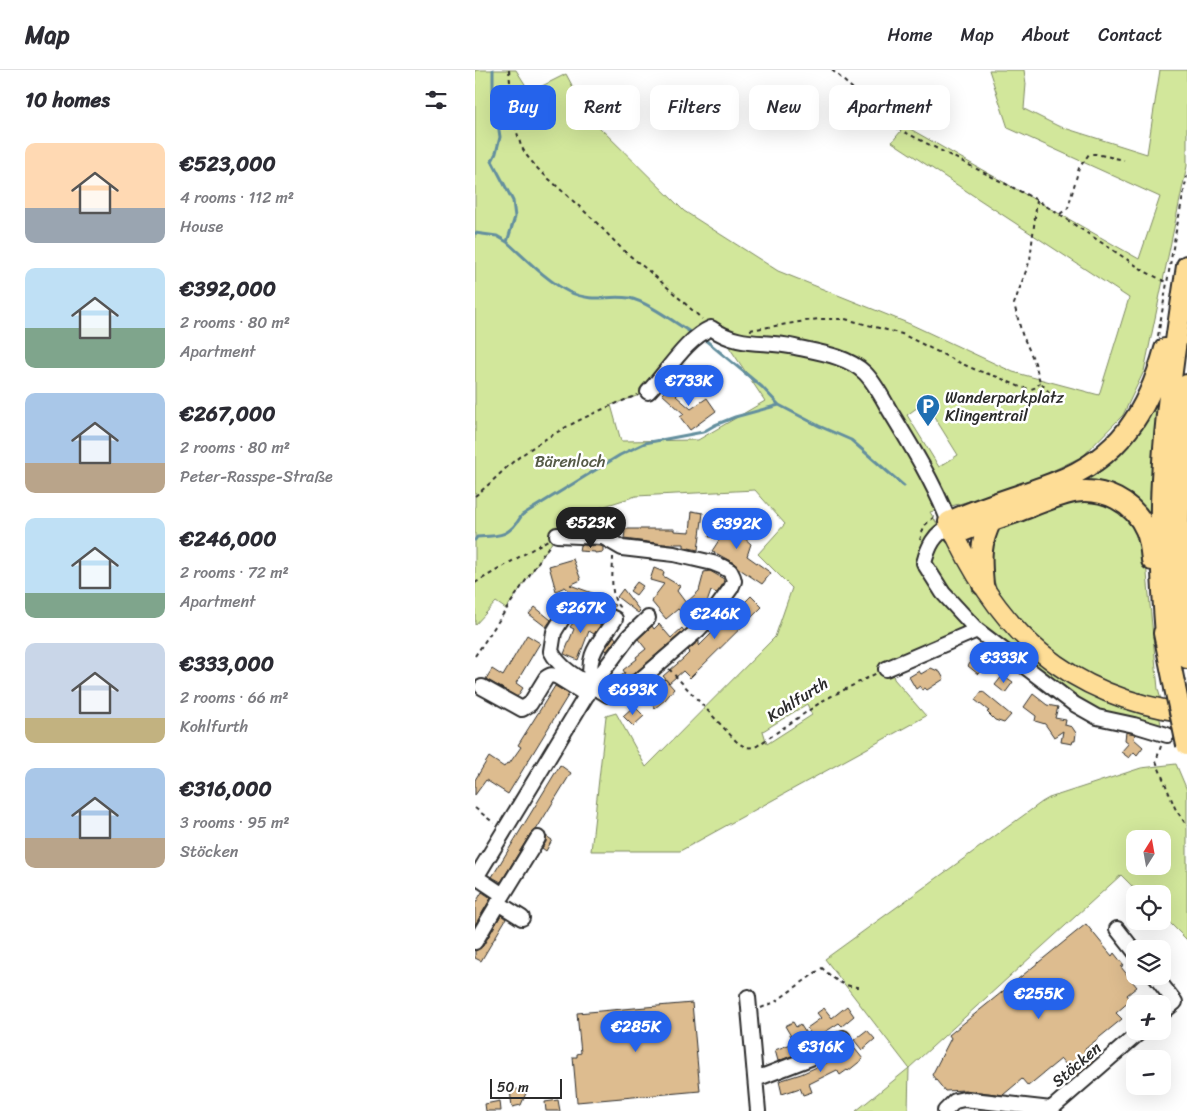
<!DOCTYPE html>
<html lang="en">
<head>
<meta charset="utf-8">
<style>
	:root { --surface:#fff; --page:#f7f7f7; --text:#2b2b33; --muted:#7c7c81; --line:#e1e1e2; --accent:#2563eb }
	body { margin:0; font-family:Sriracha,sans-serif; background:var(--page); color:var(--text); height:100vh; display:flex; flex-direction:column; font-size:19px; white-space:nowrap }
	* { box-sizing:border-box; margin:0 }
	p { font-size:16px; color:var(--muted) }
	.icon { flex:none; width:28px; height:28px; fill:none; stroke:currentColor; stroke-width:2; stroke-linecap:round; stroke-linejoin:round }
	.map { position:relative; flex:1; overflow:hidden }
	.details { display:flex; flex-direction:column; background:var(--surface); width:475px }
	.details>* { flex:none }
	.guide { position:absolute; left:15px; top:15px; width:475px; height:45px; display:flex; gap:10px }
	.needle { width:32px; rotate:11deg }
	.fabs { position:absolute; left:651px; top:760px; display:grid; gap:10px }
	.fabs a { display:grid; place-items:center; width:45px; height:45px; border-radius:10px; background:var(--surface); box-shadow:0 5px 20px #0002; font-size:25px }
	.scale { position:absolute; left:15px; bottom:12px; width:72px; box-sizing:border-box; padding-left:5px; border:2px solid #2b2b2b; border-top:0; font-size:14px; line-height:18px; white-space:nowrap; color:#2b2b2b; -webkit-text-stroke:4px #fff; paint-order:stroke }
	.price { position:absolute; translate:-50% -42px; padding:0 11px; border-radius:18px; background:var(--accent); color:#fff; font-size:16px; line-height:32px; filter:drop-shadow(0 1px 2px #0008) }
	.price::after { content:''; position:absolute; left:50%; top:30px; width:15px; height:11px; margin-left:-8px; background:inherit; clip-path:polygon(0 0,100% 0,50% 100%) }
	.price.on { background:#222; color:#fff }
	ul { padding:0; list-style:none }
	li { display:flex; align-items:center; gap:15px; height:125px; padding:0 25px }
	li span { display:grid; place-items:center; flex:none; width:140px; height:100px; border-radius:10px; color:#555 }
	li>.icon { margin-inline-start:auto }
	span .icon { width:60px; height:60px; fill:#fffc; stroke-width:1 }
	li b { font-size:21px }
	h2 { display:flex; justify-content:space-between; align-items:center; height:60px; padding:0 25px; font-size:21px }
	.tag { padding:0 18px; border-radius:10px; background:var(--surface); box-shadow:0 5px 20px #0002; font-size:18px; line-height:45px }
	.tag.on { background:var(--accent); color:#fff }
	header { display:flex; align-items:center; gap:30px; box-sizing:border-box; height:70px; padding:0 25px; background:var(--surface); border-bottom:1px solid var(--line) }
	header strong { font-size:24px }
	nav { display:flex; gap:28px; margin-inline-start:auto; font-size:18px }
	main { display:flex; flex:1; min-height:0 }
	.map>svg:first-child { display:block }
	.green { fill:#d2e79b; stroke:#7e8963; fill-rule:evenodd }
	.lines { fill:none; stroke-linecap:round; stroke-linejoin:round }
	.stream { stroke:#638f9e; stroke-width:3 }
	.building { fill:#ddbc8f; stroke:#2b2b2b }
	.minor-casing { stroke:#2b2b2b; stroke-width:18 }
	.major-casing { stroke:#2b2b2b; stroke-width:21 }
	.highway-casing { stroke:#2b2b2b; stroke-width:24 }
	.path { stroke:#2b2b2b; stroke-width:2; stroke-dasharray:4 4; stroke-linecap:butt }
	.minor { stroke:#fff; stroke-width:14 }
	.major { stroke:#fedd96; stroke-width:18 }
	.highway { stroke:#fedd96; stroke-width:20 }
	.highway-bridge-casing { stroke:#2b2b2b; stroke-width:24; stroke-linecap:butt }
	.highway-bridge { stroke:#fedd96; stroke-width:20 }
	.labels { text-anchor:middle; stroke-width:5; stroke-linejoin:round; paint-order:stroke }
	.poi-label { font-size:16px; fill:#2b2b2b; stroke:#fff; text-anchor:start }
	.park-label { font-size:16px; fill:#555a47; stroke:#fff }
	.street-label { font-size:16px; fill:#2b2b2b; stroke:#fff }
</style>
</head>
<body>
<header>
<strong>Map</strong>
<nav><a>Home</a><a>Map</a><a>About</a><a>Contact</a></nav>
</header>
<main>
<section class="details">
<h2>10 homes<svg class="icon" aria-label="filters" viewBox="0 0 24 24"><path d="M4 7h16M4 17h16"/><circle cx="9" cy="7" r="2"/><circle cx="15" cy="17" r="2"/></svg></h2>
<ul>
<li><span style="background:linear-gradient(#ffd9b3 65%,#9aa5b1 0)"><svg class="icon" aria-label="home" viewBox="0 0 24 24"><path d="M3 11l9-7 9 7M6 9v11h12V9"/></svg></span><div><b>€523,000</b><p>4 rooms · 112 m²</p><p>House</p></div></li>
<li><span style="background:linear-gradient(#bfe0f5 60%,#7fa58c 0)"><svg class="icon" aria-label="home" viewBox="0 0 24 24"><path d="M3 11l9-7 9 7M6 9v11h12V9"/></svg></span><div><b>€392,000</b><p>2 rooms · 80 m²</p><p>Apartment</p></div></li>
<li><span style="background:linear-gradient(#a9c7e8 70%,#b9a48a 0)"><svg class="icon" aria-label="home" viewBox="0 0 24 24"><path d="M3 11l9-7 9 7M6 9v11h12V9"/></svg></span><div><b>€267,000</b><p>2 rooms · 80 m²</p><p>Peter-Rasspe-Straße</p></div></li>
<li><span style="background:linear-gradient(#bfe0f5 75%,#7fa58c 0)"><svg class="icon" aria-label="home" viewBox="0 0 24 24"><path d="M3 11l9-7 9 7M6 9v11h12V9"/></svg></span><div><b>€246,000</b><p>2 rooms · 72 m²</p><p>Apartment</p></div></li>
<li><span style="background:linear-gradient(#c9d6e8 75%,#c2b280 0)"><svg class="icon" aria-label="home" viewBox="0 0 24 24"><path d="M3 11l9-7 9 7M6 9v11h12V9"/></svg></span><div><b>€333,000</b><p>2 rooms · 66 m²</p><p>Kohlfurth</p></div></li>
<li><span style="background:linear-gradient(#a9c7e8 70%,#b9a48a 0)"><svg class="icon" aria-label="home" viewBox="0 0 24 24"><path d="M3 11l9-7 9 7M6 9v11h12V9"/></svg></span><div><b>€316,000</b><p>3 rooms · 95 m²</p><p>Stöcken</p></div></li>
</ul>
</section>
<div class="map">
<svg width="712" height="1041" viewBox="0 0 712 1041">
	<rect width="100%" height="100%" fill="#fff"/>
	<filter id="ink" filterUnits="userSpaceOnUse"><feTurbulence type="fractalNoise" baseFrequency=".02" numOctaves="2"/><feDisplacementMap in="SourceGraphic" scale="10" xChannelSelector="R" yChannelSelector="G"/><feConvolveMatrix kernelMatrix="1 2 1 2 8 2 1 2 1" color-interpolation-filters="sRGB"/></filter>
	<g filter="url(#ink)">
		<path class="green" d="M0,0H41L55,22L91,4L114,47L209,141L303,201L435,254L538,302L624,325L654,228L417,72L430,56L664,189L685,127L533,58L514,0H549L551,14L549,39L583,56L672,84L685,0H712V96L669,301L648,345L608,386L569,405L498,430L455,442L512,538L527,554L679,644L685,649L687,660L627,644L601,631L508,558L415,591L419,609L451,646L205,781H116L131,646L141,643L171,697L300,567L317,518L283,484L310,454L280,420L161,426L89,449L82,465L31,539L21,532L0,555ZM236,258L246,265L290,331L223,370L146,371L136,335L173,322ZM450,332L483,385L464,397L432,345ZM332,634L337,645L292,674L288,661Z
			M693,287L680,482L670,449L587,414L613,404Z
			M602,428H618L645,438L669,472L683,619L686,630L640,617L607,600L572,578L537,542L522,519L514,497V469L521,457Z
			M701,694L712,720V870L688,846V824H665L646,805L434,998L433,1041H381L434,998L350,889L567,732L574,728L666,698ZM660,769H688V796H660Z"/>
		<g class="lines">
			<path class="stream" d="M18,0V20L25,67L21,83L17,91L38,131L40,147L32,172C50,188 72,211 94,222C119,233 131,225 154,228C171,231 202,254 217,263
				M0,163L22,166L32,172
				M229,269L287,317L304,335
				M0,470L2,467C25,466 34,467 47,445L145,385L170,373L228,362L240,355L260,347L304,335L344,356L376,370L429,416"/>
		</g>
		<path class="building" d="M200,310L209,318L201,326L216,339L232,328L241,341L215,360L205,347L209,344L187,324Z
			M217,441L228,443L223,480L209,477V474H189L149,469L150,459H199V461L215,462Z
			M240,450L252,455L256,452L263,459L265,457L271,464L268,467L276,474L272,486L296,503L287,514L263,498L259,493L237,481L246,467H234Z
			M126,451L128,458L105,457L115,452L116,454Z
			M105,475L125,476L128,477V482L120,483V482L104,481Z
			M98,489L106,510L95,515L120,524L119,527L140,535L138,538L115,528L111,527L105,530L90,517L81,521L74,496Z
			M179,498L189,502L188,506L205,516L202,521L211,533L224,521L229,502L235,501L249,509L248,514L242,523L236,521L230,538L211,534L223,547L215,555L211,551L213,550L203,539L191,549L176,531L189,514L175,510Z
			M162,512L168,516L161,525L155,521Z
			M148,519L165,541L163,543L142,527Z
			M276,526L287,537L215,608L208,601L194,613L188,606L208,589L215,582L213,580L224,571V576L237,563L234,561L241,554L243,556L262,536L264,538Z
			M60,537L76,550L71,557L54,544Z
			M106,542L127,553L119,564L114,561L103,590L89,584L99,559L95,557Z
			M184,554L196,568L207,558L209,561L160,603L142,613L140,610L150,603L148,600L162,589L161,587L171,579L163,569L177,556L179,559Z
			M52,565L65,573L41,613L48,618L42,627L11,609L17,599L28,606Z
			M139,566L141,569L132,581L130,579Z
			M501,585L512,593L503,604L493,596Z
			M521,586L532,594L529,598L518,589Z
			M456,598L465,602L469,609L452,620L450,618L447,620L445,616L441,619L434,607L444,601L446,604Z
			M528,605L538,612L530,623L520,615Z
			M190,609L199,619L190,630L180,638L171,627L175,623L174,622Z
			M80,616L94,624L33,724L11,710L0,725V710L14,687L29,697L32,693L34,694L46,677L43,675Z
			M507,621L536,645L529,653L520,650L512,642L514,641L500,630Z
			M558,624L572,635L583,637L580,648L591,650L590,655L597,657L601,663L600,671H598L597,674L586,672L588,661L579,667L570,654L560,651L561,646L549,637Z
			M159,636L169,646L158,656L148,646Z
			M651,662L660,664L659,669L668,677L662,685L659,682L654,688L646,682L654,673L650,670Z
			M85,695L96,703L61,760L56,763L26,812L17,807Z
			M71,766L77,770L71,781L67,778L71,772Z
			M7,822L16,828L0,855V834Z
			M26,845L31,849L6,891L0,888V881L8,876Z
			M611,854L637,886L639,883L643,888L649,895L646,897L662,917L652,925L656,930L641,943L647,949L609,980L618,991L601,1006L586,989L553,1016L547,1009L528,1025L490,1020L470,1021L457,1005L476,968L474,965Z
			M217,933L225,1021L102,1032L98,987H102V984L106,983L102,943Z
			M372,936L379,946L367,956L364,953L339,969L332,958L346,948L342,943L349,938L357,948Z
			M318,952L321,957L325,954L332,965L320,973L310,956Z
			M392,960L400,969L387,980L379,970Z
			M316,974L319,985L303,991L300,980Z
			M380,979L388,989L373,1001L372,1000L365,1005L362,1000L334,1014L337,1022L328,1025L325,1018L307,1024L304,1011L326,1004L351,993L368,981L372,986Z
			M42,1019L51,1023L46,1035L37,1037L35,1020Z
			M83,1030L85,1041H71L70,1032Z
			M25,1031L26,1041H11L10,1034Z"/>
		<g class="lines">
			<g class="minor-casing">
				<path id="minor" d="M173,322C192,302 211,269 236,258C265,278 288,270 320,277C342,282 373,286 390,303C400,313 408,329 415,341C437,377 459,413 474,452
					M476,457C459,462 453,478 449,493L468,523L502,560L599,634L622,647L659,655L692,665
					M82,465L128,467L147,478L199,484L238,493L248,497L255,501L258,507L259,511L256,518L235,547L223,560L165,610L148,620L133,625C113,613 86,602 76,581L79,562L95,536
					M112,536L140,549C124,574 110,583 117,616
					M411,599L502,560
					M7,617L47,639L55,634L71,608C76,604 78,605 83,607L112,625
					M1,807L28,825L63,768
					M0,809L117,616L155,565L173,548
					M23,833L47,848
					M642,859L660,882
					M0,872L28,825
					M680,906L700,932L688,942
					M273,927L283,1041
					M281,1009L346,984L368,968
					M470,1041L480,1031L489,1029L576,1039L666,961"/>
			</g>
			<g class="major-casing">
				<path id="major" d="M474,452C522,561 592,627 712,643"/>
			</g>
			<g class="highway-casing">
				<path id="highway" d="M712,315C703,407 699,497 712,588
					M474,452C508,436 546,426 581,412C644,388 673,341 690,279
					M480,464C500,456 520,449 541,442C560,435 579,426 599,422C628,417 659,432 671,460C675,469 676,480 677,490
					M508,515C506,490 504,475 516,451
					M689,563L700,618
					M692,577C688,530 685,482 686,435C688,355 700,275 712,196"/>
			</g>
			<path class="path" d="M34,0L38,49L46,76L52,86L63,99L119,150L148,180L181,207L227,249
				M357,0L420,57L562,130L671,202L693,213
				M562,130L555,190L539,234L547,264L560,293L565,312L587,337
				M585,144L593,138L604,98L614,84H621L649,90
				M275,260L343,249H370L427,264L481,291L501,300L523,307L545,317L556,319L562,317L565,312
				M683,266L700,166L712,106
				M0,426C17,413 30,397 47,385C82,359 123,340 163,325
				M445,470L449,456L459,447
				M138,487C138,502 134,527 145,538
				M0,513L73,470
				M0,586L76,473
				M194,599L261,671C268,677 273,679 282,676L349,630L402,603
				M686,676L681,691L700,738L712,756
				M0,738L19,753
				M286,938L300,932L347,898C359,909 367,917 385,917"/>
			<use href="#minor" class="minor"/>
			<use href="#major" class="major"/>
			<use href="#highway" class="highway"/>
			<g class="highway-bridge-casing">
				<path id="highway-bridge" d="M700,618L712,675"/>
			</g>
			<use href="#highway-bridge" class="highway-bridge"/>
		</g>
	</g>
	<defs>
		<g id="parking-pin" transform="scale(1.25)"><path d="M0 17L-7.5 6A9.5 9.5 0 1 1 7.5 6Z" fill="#1f6fb2" stroke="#fff"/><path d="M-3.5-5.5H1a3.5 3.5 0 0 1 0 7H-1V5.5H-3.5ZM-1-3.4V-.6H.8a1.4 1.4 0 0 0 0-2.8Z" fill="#fff"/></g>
	</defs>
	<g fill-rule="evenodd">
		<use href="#parking-pin" x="453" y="336"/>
	</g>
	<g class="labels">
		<g class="poi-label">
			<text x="470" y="333">Wanderparkplatz<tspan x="470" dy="18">Klingentrail</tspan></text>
		</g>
		<g class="park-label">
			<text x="95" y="397">Bärenloch</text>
		</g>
		<g class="street-label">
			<text transform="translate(322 629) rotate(-32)" y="6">Kohlfurth</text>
			<text transform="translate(601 994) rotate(-41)" y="6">Stöcken</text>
		</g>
	</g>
</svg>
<div class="fabs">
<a><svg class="needle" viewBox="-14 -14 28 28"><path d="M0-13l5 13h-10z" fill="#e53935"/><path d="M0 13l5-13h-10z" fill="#7c7c81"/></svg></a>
<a><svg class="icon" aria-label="locate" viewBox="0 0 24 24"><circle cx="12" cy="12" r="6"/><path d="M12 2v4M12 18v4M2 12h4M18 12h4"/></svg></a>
<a><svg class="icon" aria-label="layers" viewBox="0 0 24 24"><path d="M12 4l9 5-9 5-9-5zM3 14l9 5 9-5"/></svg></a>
<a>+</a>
<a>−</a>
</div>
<div class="scale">50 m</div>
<b class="price" style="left:214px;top:337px">€733K</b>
<b class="price on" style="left:116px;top:479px">€523K</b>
<b class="price" style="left:262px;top:480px">€392K</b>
<b class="price" style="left:106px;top:564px">€267K</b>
<b class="price" style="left:240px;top:570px">€246K</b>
<b class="price" style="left:529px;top:614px">€333K</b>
<b class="price" style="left:158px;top:646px">€693K</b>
<b class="price" style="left:564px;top:950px">€255K</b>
<b class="price" style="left:161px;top:983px">€285K</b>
<b class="price" style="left:346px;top:1003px">€316K</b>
<div class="guide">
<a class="tag on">Buy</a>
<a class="tag">Rent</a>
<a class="tag">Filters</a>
<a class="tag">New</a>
<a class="tag">Apartment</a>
</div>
</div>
</main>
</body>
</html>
